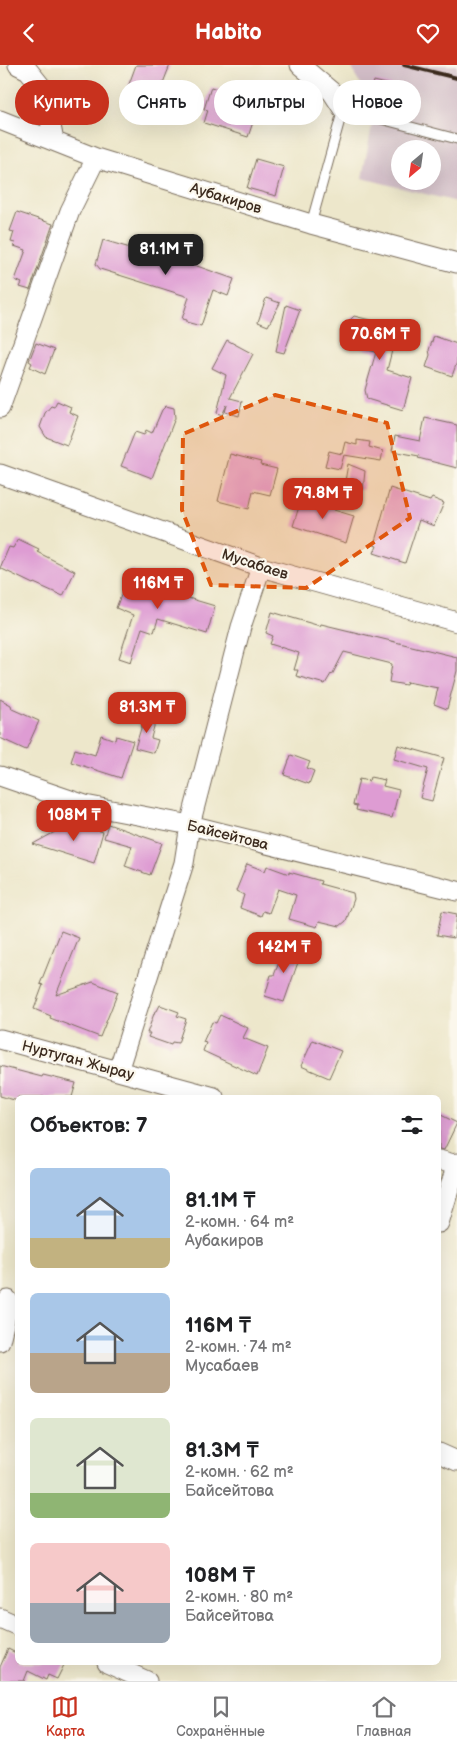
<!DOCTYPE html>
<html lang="ru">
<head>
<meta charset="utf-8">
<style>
	:root { --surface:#fff; --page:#f6f6f6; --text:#202124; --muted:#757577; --line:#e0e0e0; --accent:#c8321e }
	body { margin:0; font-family:"Balsamiq Sans",sans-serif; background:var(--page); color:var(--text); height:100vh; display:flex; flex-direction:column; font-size:19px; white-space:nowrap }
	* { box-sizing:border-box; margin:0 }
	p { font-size:16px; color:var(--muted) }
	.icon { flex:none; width:28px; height:28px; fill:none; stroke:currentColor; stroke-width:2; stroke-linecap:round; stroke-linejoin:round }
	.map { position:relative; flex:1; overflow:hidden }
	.panel { position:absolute; left:15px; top:1030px; width:426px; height:570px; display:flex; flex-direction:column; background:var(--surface); border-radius:8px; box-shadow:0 5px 20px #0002 }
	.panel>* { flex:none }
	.guide { position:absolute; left:15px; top:15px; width:428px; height:45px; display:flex; gap:10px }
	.needle { width:32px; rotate:209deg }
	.fabs { position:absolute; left:391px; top:75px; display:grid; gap:10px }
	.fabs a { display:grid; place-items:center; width:50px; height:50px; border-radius:50%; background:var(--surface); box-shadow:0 5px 20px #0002; font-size:25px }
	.price { position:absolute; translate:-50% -42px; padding:0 11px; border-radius:10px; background:var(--accent); color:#fff; font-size:16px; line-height:32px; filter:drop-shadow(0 1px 2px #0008) }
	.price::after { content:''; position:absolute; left:50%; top:30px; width:15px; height:11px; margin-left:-8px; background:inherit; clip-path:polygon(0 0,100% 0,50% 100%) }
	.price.active { background:#222; color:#fff }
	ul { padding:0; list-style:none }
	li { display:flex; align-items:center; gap:15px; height:125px; padding:0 15px }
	li span { display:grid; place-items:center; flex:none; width:140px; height:100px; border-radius:8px; color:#555 }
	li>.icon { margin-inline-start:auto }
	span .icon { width:60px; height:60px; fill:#fffc; stroke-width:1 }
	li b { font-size:21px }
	h2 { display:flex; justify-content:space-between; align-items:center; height:60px; padding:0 15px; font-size:21px }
	.pill { padding:0 18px; border-radius:22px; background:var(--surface); box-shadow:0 5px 20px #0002; font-size:18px; line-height:45px }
	.pill.active { background:var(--accent); color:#fff }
	header { display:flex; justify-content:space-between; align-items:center; height:65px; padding:0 15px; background:var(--accent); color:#fff; font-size:22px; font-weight:700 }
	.dock { display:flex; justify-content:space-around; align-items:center; height:70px; border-top:1px solid var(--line); background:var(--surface); font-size:14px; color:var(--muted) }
	.dock a { display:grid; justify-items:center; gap:2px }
	.dock .active { color:var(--accent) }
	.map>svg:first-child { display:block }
	.industrial { fill:#d2bdc7; fill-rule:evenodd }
	.building { fill:#de9cd3 }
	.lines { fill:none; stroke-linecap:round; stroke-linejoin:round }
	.lane-casing { stroke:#796c5b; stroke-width:11 }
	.street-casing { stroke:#796c5b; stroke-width:21 }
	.lane { stroke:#fff; stroke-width:9 }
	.street { stroke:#fff; stroke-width:19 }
	.rail { stroke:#3b2a1e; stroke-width:4 }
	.marked { fill:#df570d; fill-opacity:0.2; stroke:#df570d; stroke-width:4; stroke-dasharray:10 6; stroke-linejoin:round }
	.labels { text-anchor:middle; stroke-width:4.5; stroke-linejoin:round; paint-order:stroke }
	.street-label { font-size:15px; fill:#3b2a1e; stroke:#fbf7ec }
</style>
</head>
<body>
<header><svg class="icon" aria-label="back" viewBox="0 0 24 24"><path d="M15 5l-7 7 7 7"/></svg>Habito<svg class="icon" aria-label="heart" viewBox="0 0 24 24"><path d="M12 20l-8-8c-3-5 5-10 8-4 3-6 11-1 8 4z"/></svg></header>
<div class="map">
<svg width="457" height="1616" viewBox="0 0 457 1616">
	<rect width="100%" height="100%" fill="#fbf7ec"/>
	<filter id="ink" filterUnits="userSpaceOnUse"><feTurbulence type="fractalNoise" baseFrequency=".02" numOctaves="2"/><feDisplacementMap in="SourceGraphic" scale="10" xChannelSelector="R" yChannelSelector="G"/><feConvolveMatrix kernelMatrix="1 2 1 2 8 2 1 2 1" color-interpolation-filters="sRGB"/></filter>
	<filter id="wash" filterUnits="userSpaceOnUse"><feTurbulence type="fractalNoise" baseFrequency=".0096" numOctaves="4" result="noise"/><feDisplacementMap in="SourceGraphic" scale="20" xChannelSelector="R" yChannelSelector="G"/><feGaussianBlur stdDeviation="1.12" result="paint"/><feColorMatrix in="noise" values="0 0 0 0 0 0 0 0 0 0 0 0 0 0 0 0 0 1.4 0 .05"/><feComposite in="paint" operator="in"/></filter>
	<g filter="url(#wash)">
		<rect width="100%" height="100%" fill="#ede7cb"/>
		<path class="industrial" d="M351,0H457V137L362,113L376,39L356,12ZM400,84H432V116H400Z"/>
		<g id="blocks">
			<path class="building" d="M136,0H170L154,41L125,30Z
				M374,16L399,22L396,35L371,28Z
				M211,22L224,26L222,31L258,42L248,72L204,58L208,45L204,44Z
				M256,94L284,102L276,131L247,123Z
				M17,147L53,159L30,225L20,222L22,218L15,215L26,185L14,181L15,178L11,177L14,167L10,166Z
				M103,175L137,185L138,183L157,187L234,214L228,231L213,225L201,261L186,257V255L182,254L189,232L100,204L96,199Z
				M266,233L280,238L268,261L258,257Z
				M286,240L300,245L284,288L276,286Z
				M354,251L398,262L387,305L412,313L403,345L367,334L365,325L376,287L355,282L356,276L346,274L345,266L349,256Z
				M434,271L457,279V297L452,311L426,302L430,290L429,285Z
				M227,275L253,289L230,333L242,336L239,351L225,347L227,340L222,350L217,348L226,310L212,303Z
				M36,278L54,285L45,309L30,302L32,298L29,296Z
				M57,336L71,342L69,347L78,351L67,380L46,372L40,362L45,348L51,341L54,342Z
				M166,341L174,343L175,353L152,413L121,401L135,367L144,370L146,365L152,368L162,345Z
				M425,353L457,360V403L418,393L419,391L392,386L395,371L420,376Z
				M357,375L370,377L369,382L383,386L381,396L344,390L340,404L325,401L329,386L342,389L345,377L357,380Z
				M230,389L261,397L260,400L277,404L270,430L253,426L249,444L218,436Z
				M348,399L365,406L363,425L344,422Z
				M390,423L430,436L432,433L444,438L434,461L419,455L405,498L374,488L377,481L374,480Z
				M302,432L335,441L334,445L354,451L346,478L293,461Z
				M18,474L39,484L37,487L75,506L63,531L34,518L33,519L0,503L9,482L13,483Z
				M131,505L170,519L168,527L215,541L207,569L158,554L154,567L142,563L131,597L119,593L133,550L116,543Z
				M272,547L320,561L321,559L350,566L457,592V606L447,644L434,639L438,623L407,617L406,620L389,617L392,599L344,587L332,610L331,609L325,619L296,611L298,605H294L299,588L270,579L273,571L266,568Z
				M0,634L11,640L12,644L39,656L26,685L0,673Z
				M146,647L157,650L151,673L158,675L154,688L135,683Z
				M101,670L115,675L116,671L133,676L121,713L71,697L75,684L95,690Z
				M398,680L444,693L432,736L420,733L428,704L394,694Z
				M291,690L310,697L307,703L314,706L309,719L284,710Z
				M370,712L385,715L383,721L399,725L392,753L356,745L357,741L353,740L359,714L369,716Z
				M73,757L103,767L94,798L33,779Z
				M108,759L162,778L150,810L125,801L132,781L104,773Z
				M247,799L265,806L267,801L289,809V807L321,816L320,819L353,828L354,834L346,856L340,861L319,856L317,862L289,854L296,830L278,824L269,848L263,846L261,851L240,843L244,830L236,826Z
				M442,846L457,849L454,873L437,870Z
				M61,866L79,873L56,930L93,917L118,927L100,972L50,953L51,951L34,944L43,920L40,919Z
				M286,880L302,886L284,937L265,931L271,910H274Z
				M160,940L179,947L177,951L186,954L178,978L172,977L171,980L148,972L150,968H147L155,946H157Z
				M220,950L248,963L243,973L268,983L257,1011L203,986L206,978L203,977L212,957L216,958Z
				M313,975L341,986L329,1013L301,1001Z
				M0,1001L42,1012L43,1010L76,1018L72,1032H18V1036L0,1031Z
				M439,1049L457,1058L444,1085L439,1084Z
				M8,1584L18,1589V1598H65L57,1614L48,1610L46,1615L28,1606L24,1616H0V1602Z"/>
		</g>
	</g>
	<g filter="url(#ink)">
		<use href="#blocks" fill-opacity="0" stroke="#796c5b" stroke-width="1"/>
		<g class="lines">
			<g class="lane-casing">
				<path id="lane" d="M311,159L343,44L457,74"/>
			</g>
			<g class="street-casing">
				<path id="street" d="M18,0L28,5L44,25L54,76
					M300,0L332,27L343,44
					M0,55L96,93L311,159L457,198
					M0,343L70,146L96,93
					M0,409L261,502L457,557
					M0,711L85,740L190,760L457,826
					M0,974L214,1032
					M118,1006L184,798L190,760L241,562L261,502
					M439,1095L457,1100
					M439,1158L457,1098
					M0,1276L5,1255L8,1235
					M439,1388L457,1396
					M0,1553L18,1561
					M107,1598L147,1616"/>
			</g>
			<use href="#lane" class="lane"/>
			<use href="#street" class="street"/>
			<path class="rail" d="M404,0L457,13"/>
		</g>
	</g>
	<path class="marked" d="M275,330L387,358L410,453L306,523L211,520L182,445L183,369Z"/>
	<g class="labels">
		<g class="street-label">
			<text transform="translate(226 133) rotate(17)" y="5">Аубакиров</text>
			<text transform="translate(255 499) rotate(18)" y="5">Мусабаев</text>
			<text transform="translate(228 770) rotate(14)" y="5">Байсейтова</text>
			<text transform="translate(78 995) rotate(15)" y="5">Нуртуган Жырау</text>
		</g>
	</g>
</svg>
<div class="fabs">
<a><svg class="needle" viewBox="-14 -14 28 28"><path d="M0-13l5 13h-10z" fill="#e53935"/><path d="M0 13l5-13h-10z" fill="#757577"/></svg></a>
</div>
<b class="price active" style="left:166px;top:211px">81.1M ₸</b>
<b class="price" style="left:380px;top:296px">70.6M ₸</b>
<b class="price" style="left:323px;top:455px">79.8M ₸</b>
<b class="price" style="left:158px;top:545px">116M ₸</b>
<b class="price" style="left:147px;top:669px">81.3M ₸</b>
<b class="price" style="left:74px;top:777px">108M ₸</b>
<b class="price" style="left:284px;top:909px">142M ₸</b>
<div class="guide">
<a class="pill active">Купить</a>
<a class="pill">Снять</a>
<a class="pill">Фильтры</a>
<a class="pill">Новое</a>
</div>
<section class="panel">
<h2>Объектов: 7<svg class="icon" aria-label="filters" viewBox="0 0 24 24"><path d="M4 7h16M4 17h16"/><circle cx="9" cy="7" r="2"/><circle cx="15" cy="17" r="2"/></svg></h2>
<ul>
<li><span style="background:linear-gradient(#a9c7e8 70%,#c2b280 0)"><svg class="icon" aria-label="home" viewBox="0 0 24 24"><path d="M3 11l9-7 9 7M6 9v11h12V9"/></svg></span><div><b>81.1M ₸</b><p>2-комн. · 64 m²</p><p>Аубакиров</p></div></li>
<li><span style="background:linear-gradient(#a9c7e8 60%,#b9a48a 0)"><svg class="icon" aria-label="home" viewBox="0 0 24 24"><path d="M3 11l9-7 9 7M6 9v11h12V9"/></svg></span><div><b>116M ₸</b><p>2-комн. · 74 m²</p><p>Мусабаев</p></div></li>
<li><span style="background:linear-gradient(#dfe7d0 75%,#8fb573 0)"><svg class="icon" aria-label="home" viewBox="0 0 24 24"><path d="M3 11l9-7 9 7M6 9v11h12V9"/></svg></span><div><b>81.3M ₸</b><p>2-комн. · 62 m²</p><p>Байсейтова</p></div></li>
<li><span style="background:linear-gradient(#f6c9c9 60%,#9aa5b1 0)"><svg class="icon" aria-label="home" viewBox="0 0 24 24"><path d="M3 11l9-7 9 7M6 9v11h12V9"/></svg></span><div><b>108M ₸</b><p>2-комн. · 80 m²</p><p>Байсейтова</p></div></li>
</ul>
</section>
</div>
<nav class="dock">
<a class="active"><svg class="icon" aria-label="map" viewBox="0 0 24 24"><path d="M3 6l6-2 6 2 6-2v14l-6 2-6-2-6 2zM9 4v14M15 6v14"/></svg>Карта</a>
<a><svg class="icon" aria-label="saved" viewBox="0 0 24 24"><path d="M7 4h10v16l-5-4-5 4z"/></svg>Сохранённые</a>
<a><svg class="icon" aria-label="home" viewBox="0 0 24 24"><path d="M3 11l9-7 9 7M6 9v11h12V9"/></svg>Главная</a>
</nav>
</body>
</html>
